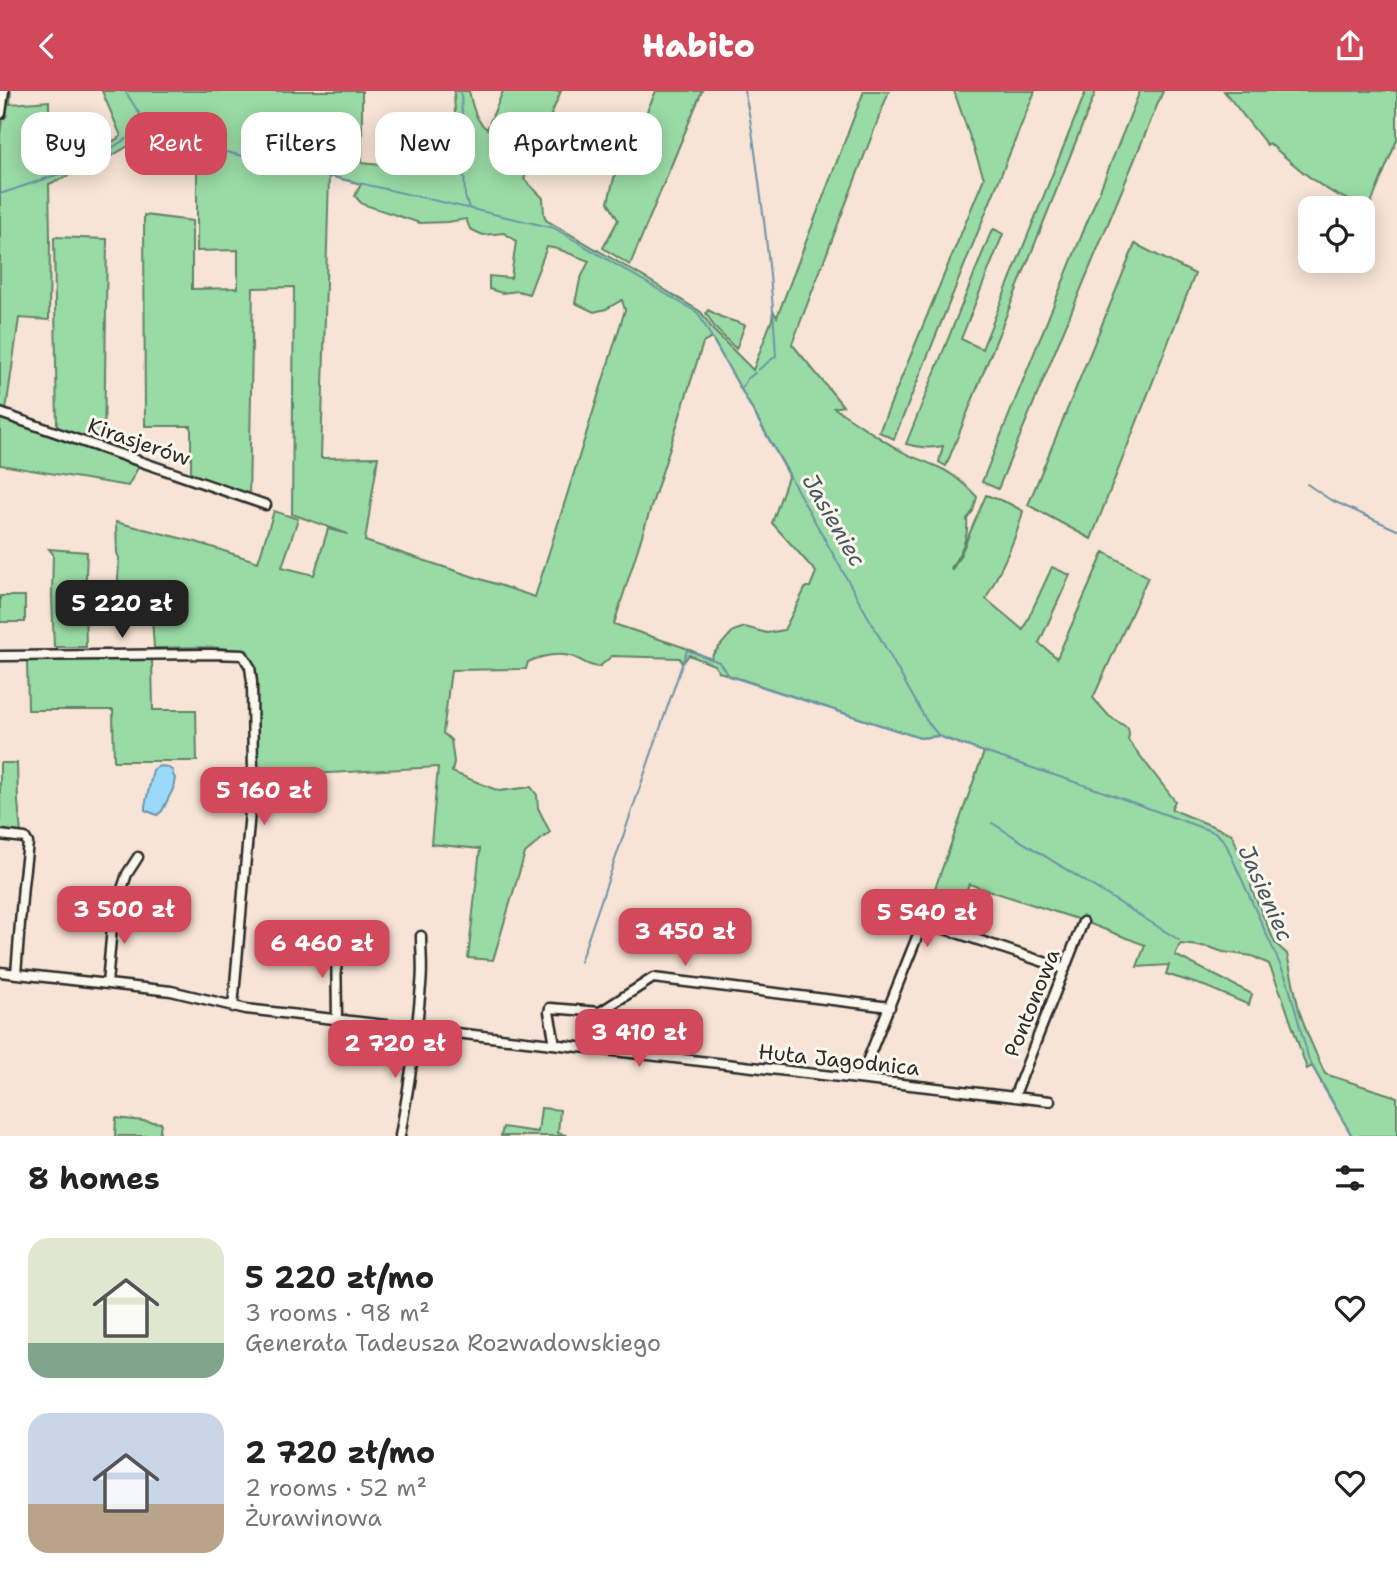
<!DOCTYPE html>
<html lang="en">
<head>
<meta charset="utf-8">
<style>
	:root { --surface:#fff; --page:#f6f6f6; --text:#222; --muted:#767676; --accent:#d1495b }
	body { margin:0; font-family:"Shantell Sans",sans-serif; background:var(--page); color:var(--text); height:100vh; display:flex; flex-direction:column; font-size:26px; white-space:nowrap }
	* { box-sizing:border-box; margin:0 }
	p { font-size:23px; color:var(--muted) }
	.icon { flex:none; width:38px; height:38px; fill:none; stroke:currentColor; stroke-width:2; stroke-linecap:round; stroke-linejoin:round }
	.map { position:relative; height:1045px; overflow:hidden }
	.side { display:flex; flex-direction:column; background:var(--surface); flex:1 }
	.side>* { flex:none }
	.hud { position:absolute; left:21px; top:21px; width:700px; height:63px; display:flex; gap:14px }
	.controls { position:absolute; left:1298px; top:105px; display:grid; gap:14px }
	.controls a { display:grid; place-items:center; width:77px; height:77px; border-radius:14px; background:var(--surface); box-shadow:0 4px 18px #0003; font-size:35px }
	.price { position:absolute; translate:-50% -60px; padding:0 16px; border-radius:14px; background:var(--accent); color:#fff; font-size:23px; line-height:46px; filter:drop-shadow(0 2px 4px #0008) }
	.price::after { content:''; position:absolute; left:50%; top:42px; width:21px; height:16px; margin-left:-10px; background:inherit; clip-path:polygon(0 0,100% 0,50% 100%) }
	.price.current { background:#222; color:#fff }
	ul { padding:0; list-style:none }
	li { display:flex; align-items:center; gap:21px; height:175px; padding:0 28px }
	li span { display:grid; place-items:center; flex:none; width:196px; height:140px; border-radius:21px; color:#555 }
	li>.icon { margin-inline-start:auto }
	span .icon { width:84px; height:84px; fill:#fffc; stroke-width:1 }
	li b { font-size:30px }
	h2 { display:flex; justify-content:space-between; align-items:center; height:84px; padding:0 28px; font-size:30px }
	.chip { padding:0 24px; border-radius:21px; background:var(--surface); box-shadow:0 4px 18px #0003; font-size:24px; line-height:63px }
	.chip.current { background:var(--accent); color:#fff }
	header { display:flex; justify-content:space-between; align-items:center; height:91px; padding:0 28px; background:var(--accent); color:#fff; font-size:32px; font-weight:800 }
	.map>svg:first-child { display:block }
	.green { fill:#99dba5; stroke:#628368; stroke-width:2; fill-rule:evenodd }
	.water { fill:#9ad9fc; stroke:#6e93a8; stroke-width:2 }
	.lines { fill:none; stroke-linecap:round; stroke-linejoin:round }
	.stream { stroke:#6e93a8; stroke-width:2 }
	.minor-casing { stroke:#2b2b2b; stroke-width:13 }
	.tertiary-casing { stroke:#2b2b2b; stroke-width:15 }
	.minor { stroke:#fbf7ec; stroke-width:8 }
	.tertiary { stroke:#fbf7ec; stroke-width:10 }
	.labels { text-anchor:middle; stroke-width:6; stroke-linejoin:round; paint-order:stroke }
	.street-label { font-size:21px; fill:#2b2b2b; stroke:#fbf7ec }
	.water-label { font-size:23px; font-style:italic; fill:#47565f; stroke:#fbf7ec }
</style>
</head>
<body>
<header><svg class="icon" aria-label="back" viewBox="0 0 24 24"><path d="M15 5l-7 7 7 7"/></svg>Habito<svg class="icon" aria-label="share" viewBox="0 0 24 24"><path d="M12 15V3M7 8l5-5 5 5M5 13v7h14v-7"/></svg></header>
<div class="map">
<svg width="1397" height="1045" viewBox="0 0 1397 1045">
	<rect width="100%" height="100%" fill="#f7e4d6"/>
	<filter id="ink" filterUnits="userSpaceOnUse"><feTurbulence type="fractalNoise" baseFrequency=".0143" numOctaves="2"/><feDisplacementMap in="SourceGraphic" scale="14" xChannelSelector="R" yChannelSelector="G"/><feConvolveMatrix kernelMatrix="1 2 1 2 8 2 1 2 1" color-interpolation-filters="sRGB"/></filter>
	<g filter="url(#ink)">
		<path class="green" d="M6,0H11L10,13L49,10L50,81L83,70L121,45L102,0H362V72L449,81L457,71L454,0H469C472,13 475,30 487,38L503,0H561L524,88L543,107L544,123L546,129L647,188L701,221L713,239L753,279L772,228L773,220L777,226L864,0H889L792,253L843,315L834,317C857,331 879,348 903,361C913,367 923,369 933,374C950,380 965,393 977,406L973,420L967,428C969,447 961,461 951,477L952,479L960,465L986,404L1008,412L1023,420C1016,450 1000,479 986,508L1023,539L1052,476L1070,484L1039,552L1057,567L1104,461L1148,486L1093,607L1109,625L1128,637L1129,643L1128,649L1175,710L1171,718L1232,743L1242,768L1246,767L1252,799L1275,852L1287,863L1299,919L1309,947L1325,983L1397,1006V1045H1352L1312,975L1307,978L1282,905L1269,873L1252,865L1223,861L1209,856L1180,853L1175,864L1252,903L1249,914L1207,896L1166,883L1169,874L1137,876L1145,854L1080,829L969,793L951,835L924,828L984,661L939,645L920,647L719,581L714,574L689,564L682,573L680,567L612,565L599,576C589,575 586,572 578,568C561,560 544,564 528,571L526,578L451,579L443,642L451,649L454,671L452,681L499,700L531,696L537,704L538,717L550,741L525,762L493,869L468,867L480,758L431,753L438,676L257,686C256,666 259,572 246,563C232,553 173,557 154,557L151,512L117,511L119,467L117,462L116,431L196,451L258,471L274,420L298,428L282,476L314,484L328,438L348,443L292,423L294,196L253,197L249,408L191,388V335H145L144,124L192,130V198L238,197V159L197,160V61L161,53L130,54L108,67L49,93L50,146L49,229L19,227L6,319L0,317V44ZM329,85L361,93L355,105L362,113L420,132L447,131L466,128L470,138L483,144L504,142L516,150L511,187L489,185V198L502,202L518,200L529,203L547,156L558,158L589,170L580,189L575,212L594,221L606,218L622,209L625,219L535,506L365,450L378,366L321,367ZM712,247L789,383L772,432L816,481L810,496H806L784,539L767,542L745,536L733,540L713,563L711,568L683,556L614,533L703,252Z
			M656,0H702L630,174L603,157L618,129L608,111L621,59L636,45Z
			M954,0H1035L894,348L879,341L984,87Z
			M1086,0H1096L946,375L939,371L943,355C929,358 919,356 906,353L991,141L994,138L1003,143L961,248L982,258Z
			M1140,0H1163L998,398L982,391Z
			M1224,0H1397V49L1370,115C1329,108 1299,78 1269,52L1267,54Z
			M54,146L107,148L104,357L57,338Z
			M1135,153L1195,183L1091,448L1028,414Z
			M708,219L721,226L745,234L736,258L715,237L706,222Z
			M0,327L140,373L128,395L0,374Z
			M49,458L87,461L85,507L86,556H54L52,505L53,463Z
			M0,505H25V531H0Z
			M152,567L153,619H196L197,670H114L113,619H28L27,568Z
			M0,672H17L18,710L21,743L6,742V739H0Z
			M541,1017L560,1019L558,1042L566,1044V1045H501L503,1036L538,1041Z
			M116,1027L161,1032L159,1045H115Z"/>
		<path class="water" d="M161,675L167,676L173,680V684L175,687L173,698L162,720L157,724L145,719V715L153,679L157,676Z"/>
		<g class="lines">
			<path class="stream" d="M125,0L150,39L159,45L173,49
				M461,0L465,105L469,117
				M744,0C752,30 755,61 759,91C767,149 773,207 776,265L758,279
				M133,45L139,43L156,45
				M178,50L554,137L698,222L926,629L939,645L948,649L1096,698L1216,742L1225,751L1287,889L1309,969L1319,987
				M0,103L83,75L126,48
				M742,297L747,288L755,282
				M1307,393L1329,408L1397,439
				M992,732L1179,849
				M580,871L687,559L719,571L729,585L920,647L939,645
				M1321,992L1352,1045"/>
			<g class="minor-casing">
				<path id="minor" d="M0,322L266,414
					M0,565L212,563L243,564L250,576L252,591L253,686L233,916
					M0,744L25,747L28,752L23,794L16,883
					M336,849L337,929
					M0,881L171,900L246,918L1050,1010
					M107,893L114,813L118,810L127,783L138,766
					M555,953L549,921L550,917L600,921L653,887L890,916
					M860,988L919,841L926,833L936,835L1065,878
					M1014,1006L1083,831
					M400,1045C409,995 417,945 421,894C423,878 421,861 421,845"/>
			</g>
			<g class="tertiary-casing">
				<path id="tertiary" d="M0,22L3,0"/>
			</g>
			<use href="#minor" class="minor"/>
			<use href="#tertiary" class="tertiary"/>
		</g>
	</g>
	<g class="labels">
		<g class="street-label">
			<text transform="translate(139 351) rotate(19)" y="7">Kirasjerów</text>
			<text transform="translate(1032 912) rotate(-68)" y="7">Pontonowa</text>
			<text transform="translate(839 969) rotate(6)" y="7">Huta Jagodnica</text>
		</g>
		<g class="water-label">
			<text transform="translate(834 429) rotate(60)" y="8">Jasieniec</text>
			<text transform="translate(1266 802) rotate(66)" y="8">Jasieniec</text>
		</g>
	</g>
</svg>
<div class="controls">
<a><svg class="icon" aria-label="locate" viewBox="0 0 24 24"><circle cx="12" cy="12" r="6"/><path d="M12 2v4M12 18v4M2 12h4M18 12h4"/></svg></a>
</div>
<b class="price current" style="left:122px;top:549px">5 220 zł</b>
<b class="price" style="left:264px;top:736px">5 160 zł</b>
<b class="price" style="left:124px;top:855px">3 500 zł</b>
<b class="price" style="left:927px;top:858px">5 540 zł</b>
<b class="price" style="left:685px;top:877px">3 450 zł</b>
<b class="price" style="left:322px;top:889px">6 460 zł</b>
<b class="price" style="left:639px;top:978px">3 410 zł</b>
<b class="price" style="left:395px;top:989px">2 720 zł</b>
<div class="hud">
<a class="chip">Buy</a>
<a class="chip current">Rent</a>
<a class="chip">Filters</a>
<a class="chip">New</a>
<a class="chip">Apartment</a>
</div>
</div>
<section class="side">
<h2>8 homes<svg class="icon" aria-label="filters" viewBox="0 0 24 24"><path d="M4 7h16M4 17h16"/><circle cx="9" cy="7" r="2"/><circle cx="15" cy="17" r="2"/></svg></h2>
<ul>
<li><span style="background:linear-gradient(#dfe7d0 75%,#7fa58c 0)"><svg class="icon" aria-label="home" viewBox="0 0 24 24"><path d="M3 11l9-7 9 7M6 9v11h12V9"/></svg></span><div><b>5 220 zł/mo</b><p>3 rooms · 98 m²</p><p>Generała Tadeusza Rozwadowskiego</p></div><svg class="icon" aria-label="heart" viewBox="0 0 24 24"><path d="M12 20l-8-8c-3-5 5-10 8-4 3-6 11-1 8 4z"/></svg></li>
<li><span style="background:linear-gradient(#c9d6e8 65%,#b9a48a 0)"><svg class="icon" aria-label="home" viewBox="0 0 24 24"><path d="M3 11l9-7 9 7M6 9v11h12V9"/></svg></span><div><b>2 720 zł/mo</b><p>2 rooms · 52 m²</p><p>Żurawinowa</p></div><svg class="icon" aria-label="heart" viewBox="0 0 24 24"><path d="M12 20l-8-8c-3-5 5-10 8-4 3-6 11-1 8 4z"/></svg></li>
</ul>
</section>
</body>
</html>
